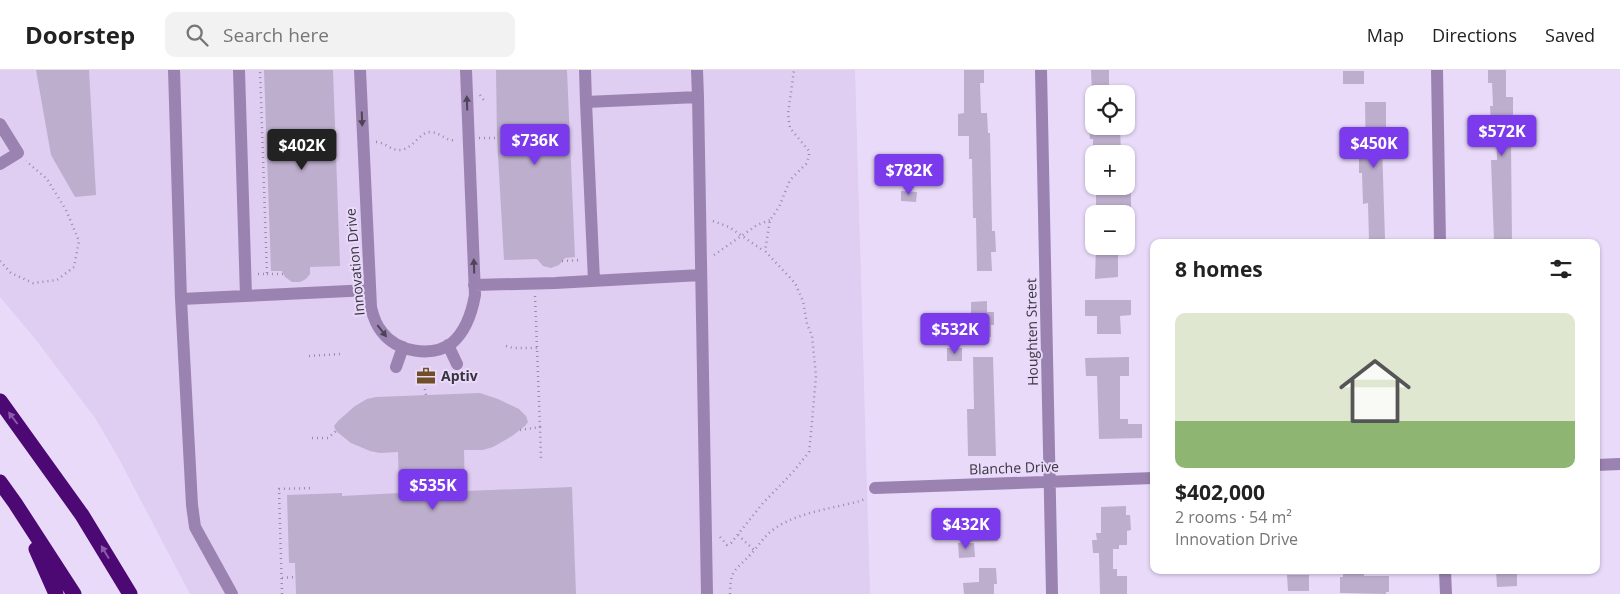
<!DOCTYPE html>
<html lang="en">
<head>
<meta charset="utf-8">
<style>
	:root { --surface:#fff; --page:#f2f2f2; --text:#222; --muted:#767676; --line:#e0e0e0; --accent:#7c3aed }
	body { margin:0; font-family:"Open Sans",sans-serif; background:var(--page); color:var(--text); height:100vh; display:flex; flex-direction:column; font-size:19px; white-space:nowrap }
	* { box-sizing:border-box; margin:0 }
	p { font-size:16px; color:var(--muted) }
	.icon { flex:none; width:28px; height:28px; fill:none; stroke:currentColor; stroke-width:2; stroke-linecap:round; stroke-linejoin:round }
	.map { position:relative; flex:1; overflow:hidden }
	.panel { position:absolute; left:1150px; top:169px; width:450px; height:335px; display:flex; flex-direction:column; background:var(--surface); border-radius:10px; box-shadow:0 1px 4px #0004 }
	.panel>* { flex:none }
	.buttons { position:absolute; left:1085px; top:15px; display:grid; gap:10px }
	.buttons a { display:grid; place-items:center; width:50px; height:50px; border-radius:10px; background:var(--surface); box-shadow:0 1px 4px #0004; font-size:25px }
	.price { position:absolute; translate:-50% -42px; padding:0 11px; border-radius:5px; background:var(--accent); color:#fff; font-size:16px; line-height:32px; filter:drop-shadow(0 1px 2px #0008) }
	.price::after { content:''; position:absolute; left:50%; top:30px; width:15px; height:11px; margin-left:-8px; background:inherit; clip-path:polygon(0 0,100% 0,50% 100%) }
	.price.active { background:#222; color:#fff }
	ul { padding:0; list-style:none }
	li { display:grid; align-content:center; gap:10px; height:265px; padding:0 25px }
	li span { display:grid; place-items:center; height:155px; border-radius:10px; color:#555 }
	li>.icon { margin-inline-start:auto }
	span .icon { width:90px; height:90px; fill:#fffc; stroke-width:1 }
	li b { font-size:21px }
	h2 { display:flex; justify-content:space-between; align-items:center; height:60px; padding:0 25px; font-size:21px }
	header { display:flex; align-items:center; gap:30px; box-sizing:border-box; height:70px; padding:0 25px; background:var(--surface); border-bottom:1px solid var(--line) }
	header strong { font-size:24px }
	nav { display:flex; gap:28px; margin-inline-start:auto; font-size:18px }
	.search { width:350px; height:45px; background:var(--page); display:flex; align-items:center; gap:12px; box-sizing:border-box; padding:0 18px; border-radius:10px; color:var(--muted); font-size:19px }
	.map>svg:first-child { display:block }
	.built { fill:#e0cdf2 }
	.building { fill:#bdaecd }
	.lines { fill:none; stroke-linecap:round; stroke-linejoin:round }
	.path { stroke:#978ca3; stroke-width:2.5; stroke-dasharray:1 4; stroke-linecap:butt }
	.minor { stroke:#9b83b1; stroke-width:12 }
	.highway { stroke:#4c0873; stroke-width:15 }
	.oneway { fill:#4d4457 }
	.oneway2 { fill:#8b5ca9 }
	.labels { text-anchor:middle; stroke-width:4; stroke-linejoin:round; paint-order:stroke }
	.street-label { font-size:14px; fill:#3a3440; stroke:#e9dafa }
	.poi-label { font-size:14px; font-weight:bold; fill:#3a3440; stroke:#e9dafa; text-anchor:start }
</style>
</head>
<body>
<header>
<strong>Doorstep</strong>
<div class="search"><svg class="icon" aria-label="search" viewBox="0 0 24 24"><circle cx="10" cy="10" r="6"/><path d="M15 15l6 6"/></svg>Search here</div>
<nav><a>Map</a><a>Directions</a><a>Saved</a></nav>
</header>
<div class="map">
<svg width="1620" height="524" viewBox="0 0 1620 524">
	<rect width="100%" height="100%" fill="#e9dafa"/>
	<path class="built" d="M0,0H855L870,524H190L118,387L95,348L36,270L0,227Z"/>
	<path class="building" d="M36,0H89L96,125L75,127L51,85Z
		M264,0H333L340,196L310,197V204L306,209L300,212H292L285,207L282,201H271Z
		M496,0H567L575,187L565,188L559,195L551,198L543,196L537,189L504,190L497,68Z
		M964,0H984V13H980L981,43H987L988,63H990L992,161H995L996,182H991L992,201H977L976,148H973L972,89H969V66H958V44L964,43Z
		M1091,0H1109V23L1092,24Z
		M1488,0H1506V27H1513V57H1516V73H1511L1512,172L1494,171L1491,90H1497L1496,51L1491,52L1490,36H1493L1492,13H1488Z
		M1343,1H1364V14H1343Z
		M1365,32H1386V74L1382,75L1385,169H1381V172H1369L1368,133L1363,134L1362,103H1359V87H1366Z
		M1089,56H1120L1121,84H1093V69H1090Z
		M1096,116H1131V138H1096Z
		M901,121L917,122L916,132L901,131Z
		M1096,176H1112V181H1118V207L1095,209Z
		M1085,230H1131V245L1120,246L1121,264H1097V246H1085Z
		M987,231V242H994V255H991V267L964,268V250H971V232Z
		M947,278H962V291H947Z
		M973,287H993L996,386H968L967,339H974Z
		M1129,287V306H1120V349H1128V354H1142V368L1099,369L1097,306H1086L1085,288Z
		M480,323L498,329L519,339L526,346L528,352L525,356L512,366L493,377L483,380H464L465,421L572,417L576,524H296L295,493H289L287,425L342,423V426L399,423L398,382L380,383L370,381L351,373L336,361L334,356L338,351L355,336L367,329L376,327Z
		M1126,436V445H1130L1131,460L1127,461V475H1119V479H1113V499H1117V506H1127V524H1100L1099,483H1093L1092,470H1097L1096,463H1101V437Z
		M997,446L998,471L965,472L964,447Z
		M958,473H974L975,487L959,488Z
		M979,498H996L997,514H994V524H964L963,513L979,512Z
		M1343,500H1364V506H1389V522H1386V524L1340,523V507H1343Z
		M1496,500H1517V516L1497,517Z
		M1287,505H1309V521H1288Z"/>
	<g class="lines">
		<path class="path" d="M480,25L485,32
			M479,68H497
			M376,72C385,72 391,81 401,80C414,78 419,62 431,62C442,63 446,72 457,70
			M713,151L729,157L764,181
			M714,185L757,155L770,150
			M0,191L11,203L33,213L57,210L74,197L79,171L66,140L47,109L26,91
			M562,191L580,190V188
			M258,204H267L260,0
			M267,204H284
			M535,226L540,357
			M506,276L513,278H537
			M309,286L340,284
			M424,314L426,325
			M520,360L540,357L541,390
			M312,368H328L336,361
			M738,465L754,480
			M720,467L727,475L731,473L763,433L793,402L809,382L811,363L816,306L812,266L807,254L803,231L795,213L765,181L770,150L779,137L790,110L806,94L809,87V81L790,58L788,44L794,0
			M282,508L295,507
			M282,524L279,419L314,418
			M730,524C730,500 735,501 750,485C756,479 761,471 767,465C789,443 831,439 860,431L867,428"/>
		<path class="minor" d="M174,0L181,229L370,220
			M239,0L246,226
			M360,0L371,237C373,246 376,255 382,262C397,282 432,288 452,273C466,261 472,242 475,225L466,0
			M585,0L586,32L698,27L697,0
			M1041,0L1052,524
			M1437,0L1440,172
			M698,27L707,524
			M586,32L594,211
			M0,54L18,83L0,94
			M474,215L555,213L701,205
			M181,229L192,435L195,457L232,524
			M448,275L457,294
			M396,297L403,277
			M1596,395L1620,394
			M875,418L1154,408
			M1445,500L1446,524"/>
		<path class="highway" d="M0,331L82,445L130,524
			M0,412L15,433L74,524
			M36,479L56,524"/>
	</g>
	<defs><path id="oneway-solid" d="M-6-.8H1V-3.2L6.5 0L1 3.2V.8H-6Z" transform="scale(1.25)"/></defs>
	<g class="oneway">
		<use href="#oneway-solid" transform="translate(467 33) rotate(-92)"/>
		<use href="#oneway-solid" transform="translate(362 49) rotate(88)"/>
		<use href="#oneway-solid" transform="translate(474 196) rotate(-92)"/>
		<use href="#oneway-solid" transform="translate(382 261) rotate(52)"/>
	</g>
	<g class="oneway2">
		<use href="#oneway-solid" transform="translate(13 348) rotate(-127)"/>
		<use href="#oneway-solid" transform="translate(105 482) rotate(-121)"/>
	</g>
	<defs>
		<g id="office-bare" transform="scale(1.5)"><path d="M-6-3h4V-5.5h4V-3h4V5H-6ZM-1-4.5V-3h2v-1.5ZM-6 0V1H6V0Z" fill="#704f26" stroke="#e9dafa" stroke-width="2.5" paint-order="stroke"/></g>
	</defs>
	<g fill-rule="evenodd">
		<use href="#office-bare" x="426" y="306"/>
	</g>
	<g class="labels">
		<g class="street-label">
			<text transform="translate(355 192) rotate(-95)" y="5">Innovation Drive</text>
			<text transform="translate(1032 262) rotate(-91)" y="5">Houghten Street</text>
			<text transform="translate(1014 398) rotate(-2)" y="5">Blanche Drive</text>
		</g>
		<g class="poi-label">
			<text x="441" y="311">Aptiv</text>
		</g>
	</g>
</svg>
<div class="buttons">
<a><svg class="icon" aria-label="locate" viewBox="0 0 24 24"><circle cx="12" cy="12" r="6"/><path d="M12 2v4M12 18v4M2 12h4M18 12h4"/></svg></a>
<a>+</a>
<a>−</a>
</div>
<b class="price" style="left:1502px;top:87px">$572K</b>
<b class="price" style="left:535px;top:96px">$736K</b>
<b class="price" style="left:1374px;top:99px">$450K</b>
<b class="price active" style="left:302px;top:101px">$402K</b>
<b class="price" style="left:909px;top:126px">$782K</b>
<b class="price" style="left:955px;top:285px">$532K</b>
<b class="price" style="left:433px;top:441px">$535K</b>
<b class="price" style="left:966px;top:480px">$432K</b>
<section class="panel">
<h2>8 homes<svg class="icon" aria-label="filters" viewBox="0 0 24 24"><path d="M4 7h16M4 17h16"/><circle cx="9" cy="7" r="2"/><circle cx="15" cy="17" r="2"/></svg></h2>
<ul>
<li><span style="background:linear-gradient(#dfe7d0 70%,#8fb573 0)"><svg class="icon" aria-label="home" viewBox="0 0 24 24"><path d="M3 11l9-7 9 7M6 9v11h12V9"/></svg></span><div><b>$402,000</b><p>2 rooms · 54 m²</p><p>Innovation Drive</p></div></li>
</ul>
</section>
</div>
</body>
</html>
